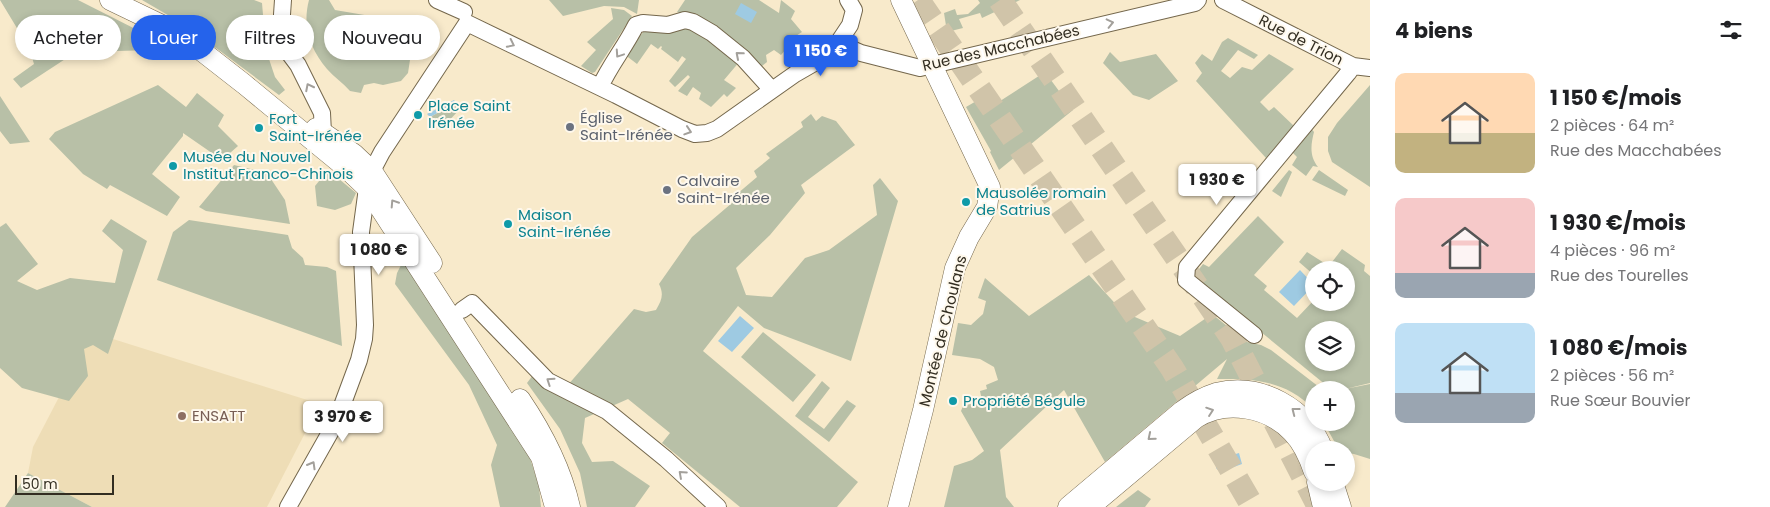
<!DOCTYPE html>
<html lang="fr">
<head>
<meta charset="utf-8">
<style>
	:root { --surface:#fff; --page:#f6f6f6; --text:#202124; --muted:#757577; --accent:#2563eb }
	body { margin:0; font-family:Poppins,sans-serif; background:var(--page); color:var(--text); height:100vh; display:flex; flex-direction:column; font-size:19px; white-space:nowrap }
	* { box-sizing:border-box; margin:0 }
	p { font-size:16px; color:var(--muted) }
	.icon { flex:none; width:28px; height:28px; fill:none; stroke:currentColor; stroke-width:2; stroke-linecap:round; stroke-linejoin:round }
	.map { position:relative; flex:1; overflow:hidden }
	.panel { display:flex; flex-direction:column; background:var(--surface); width:400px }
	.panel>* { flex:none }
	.guide { position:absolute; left:15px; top:15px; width:475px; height:45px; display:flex; gap:10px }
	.controls { position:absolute; left:1305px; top:261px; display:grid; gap:10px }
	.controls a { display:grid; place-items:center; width:50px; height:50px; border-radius:50%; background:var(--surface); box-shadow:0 2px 8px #0003; font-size:25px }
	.scale { position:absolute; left:15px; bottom:12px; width:99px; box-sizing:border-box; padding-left:5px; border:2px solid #322d21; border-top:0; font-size:14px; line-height:18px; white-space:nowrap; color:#322d21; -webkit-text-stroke:4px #fef8ec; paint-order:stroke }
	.price { position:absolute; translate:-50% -42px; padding:0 11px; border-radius:5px; background:#fff; color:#222; font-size:16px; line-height:32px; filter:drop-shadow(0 1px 2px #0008) }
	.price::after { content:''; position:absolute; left:50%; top:30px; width:15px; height:11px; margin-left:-8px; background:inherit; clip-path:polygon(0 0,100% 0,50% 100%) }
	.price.on { background:var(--accent); color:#fff }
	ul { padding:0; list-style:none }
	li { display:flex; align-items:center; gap:15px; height:125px; padding:0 25px }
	li span { display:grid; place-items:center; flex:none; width:140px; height:100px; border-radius:10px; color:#555 }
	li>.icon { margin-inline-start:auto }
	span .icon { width:60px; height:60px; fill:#fffc; stroke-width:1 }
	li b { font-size:21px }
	h2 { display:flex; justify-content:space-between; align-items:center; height:60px; padding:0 25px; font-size:21px }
	.chip { padding:0 18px; border-radius:22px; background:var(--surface); box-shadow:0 2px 8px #0003; font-size:18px; line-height:45px }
	.chip.on { background:var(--accent); color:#fff }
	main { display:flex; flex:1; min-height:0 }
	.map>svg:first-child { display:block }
	.built { fill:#eeddb6 }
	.green { fill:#b8c0a7; fill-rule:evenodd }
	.water { fill:#9ecae2 }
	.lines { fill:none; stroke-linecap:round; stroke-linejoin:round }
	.highway-tunnel { stroke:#d0c4a9; stroke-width:24; stroke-dasharray:24 12; stroke-linecap:butt }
	.minor-casing { stroke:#74674c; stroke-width:18 }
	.major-casing { stroke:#74674c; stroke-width:21 }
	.minor { stroke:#fff; stroke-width:16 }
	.major { stroke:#fff; stroke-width:20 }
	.oneway { stroke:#a3a09b }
	.culture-dot { fill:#0f9aa8; stroke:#fef8ec; stroke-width:2 }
	.worship-dot { fill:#6b7280; stroke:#fef8ec; stroke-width:2 }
	.education-dot { fill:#8d6e63; stroke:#fef8ec; stroke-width:2 }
	.labels { text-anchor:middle; stroke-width:4; stroke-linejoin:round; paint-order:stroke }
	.street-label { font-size:15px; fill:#322d21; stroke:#fef8ec }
	.culture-label { font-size:15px; fill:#0d838f; stroke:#fef8ec; text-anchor:start }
	.worship-label { font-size:15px; fill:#5b616d; stroke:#fef8ec; text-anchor:start }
	.education-label { font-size:15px; fill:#785e54; stroke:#fef8ec; text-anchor:start }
</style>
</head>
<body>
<main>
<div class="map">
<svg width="1370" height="507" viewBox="0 0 1370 507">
	<rect width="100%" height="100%" fill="#f8eacb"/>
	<path class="built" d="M94,333L320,404L267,507H92L28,473L33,447L84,349Z"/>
	<path class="green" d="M78,0L165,44L154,50L117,51L105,33L21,88L13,79L34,64L29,48L0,0Z
		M142,0H254L262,3L266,50L275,77L285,90L279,95L185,25Z
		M309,0H329L335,10L388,19L415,27L408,73L401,81L383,85L374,83L364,85L361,93L350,91C343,83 334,77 327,69C310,49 302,26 309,0Z
		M549,0H639L637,14L624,7L604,6L563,16Z
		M685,0H759L779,13L781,0L795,11L791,19L802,32L788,41L785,40L784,44L787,48L781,55L774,50L766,55L767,62L757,70L696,18L677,12Z
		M978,0H1020L982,18L980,13L959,19L963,28L947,32L944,13L955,9L957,15L968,14L980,3Z
		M611,8L624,10L632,16L595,72L592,73L581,66L596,50L587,42L613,19Z
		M686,24L740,61L724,80L736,88L727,97L724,94L711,107L699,99L701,93L693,87L687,96L678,91L690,77L688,75L675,87L669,81L686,59L682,56L678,62L661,49L662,47L661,46L658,49L651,44L637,64L624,54L646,29Z
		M1228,38L1258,55L1254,59L1238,50L1221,71L1230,78L1242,67L1252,70L1269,54L1294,69L1260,102L1269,111L1274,107L1294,126L1266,158L1196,81L1202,73L1195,63L1202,54L1212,61L1222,42Z
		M1110,52L1120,62L1156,54L1178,81L1149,100L1133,95L1103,63Z
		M1045,72L1073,110L999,170L990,152L991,151L966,107L985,96L997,103Z
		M158,85L186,107L197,93L224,115L218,126L238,146L222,160L183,133V136L152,174L180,197L167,216L110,185L107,189L83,174L49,139L55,132Z
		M1370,85V187L1332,162L1328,151V137L1337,123Z
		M0,96L30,142L10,144L0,131Z
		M456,103L460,109L442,128L430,117Z
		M811,114L816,121L822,116L836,121L855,145L801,185L805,193L770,235L736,268L746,295L772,297L805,258L829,250L877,215L873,185L880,178L898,201L851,361L764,328L738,306L703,351L858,482L837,507H740L662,443L670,433L628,399L585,418L582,443L592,462L613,461L650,486L635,507H587L580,473L560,429L527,383L533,375L567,386L634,309L646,312L656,310C662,300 664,294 659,284L692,237L739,197L737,194L757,177L754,171L770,158L766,154L803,127L801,122Z
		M1311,128L1314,132C1311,144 1309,156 1318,167L1313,166L1306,176L1292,165L1297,157L1292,152Z
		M234,165L267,173L285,200L290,224L206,211L199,207Z
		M328,170L356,193L351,204L335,210L317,206L315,186Z
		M1289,170L1292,172L1281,197L1272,191Z
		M1319,170L1348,190L1345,196L1312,180Z
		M1258,216L1284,242L1254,275L1267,286L1264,290L1297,318L1314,300V302H1346V270H1314V275L1299,262L1307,252L1329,266L1342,249L1365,265L1364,271L1370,276V383L1345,389L1370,384V459L1354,454L1346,453V450H1339L1324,423L1346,422V390H1332L1196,279V273L1203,264L1209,267ZM1314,330H1346V362H1314Z
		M111,219L147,241L108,354L93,345L84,349L88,376L69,401L22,388L0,368V227L6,223L38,264L17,281L37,290L70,278L115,283L123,250L102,231Z
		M189,220L288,235L292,248L303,258L305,265L327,267L336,271L342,346L157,280L173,232Z
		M403,261L526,446L539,486L541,507H500L491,465L497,445L469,385L395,284L397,273Z
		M1089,275L1123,312L1180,336L1212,314L1247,342L1261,345L1271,350L1323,390H1314V409C1284,380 1256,379 1217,379L1227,359L1105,462L1064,390L1000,450L1006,497L1014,507H944L954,466L972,460L984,451L961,411L963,406L982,401L980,391L987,389L986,385L998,380L994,367L980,359L952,355L958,323L971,325L983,314L986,301L978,298L985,278L1029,316Z
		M763,332L816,375L793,402L741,357Z
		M822,381L830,388L808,417L824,429L847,400L856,406L829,442L795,416Z
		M28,473L92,507H5Z
		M1138,490L1151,499L1145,507H1116Z"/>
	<path class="water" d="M741,3L757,12L751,23L735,14Z
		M454,100L456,103L430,117L427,114Z
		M1300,270L1314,285L1294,306L1279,292Z
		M740,316L754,328L732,352L718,341Z
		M1239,453L1242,464L1220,472L1216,468V460Z"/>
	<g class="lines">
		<path class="highway-tunnel" d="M918,0L1172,368L1253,507
			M1000,0L1232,338L1319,507"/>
		<g class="minor-casing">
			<path id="minor" d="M283,0L281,29L286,49L298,65L322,113L323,133
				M437,0L464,12
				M1223,0L1353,66L1370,68
				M467,23L616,95L682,129L695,134L707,133L717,129L795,74L821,59L838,43L861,53L920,68L1195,3L1198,0
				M838,43L850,25L854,10L848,0
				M600,87C610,65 625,47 636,25L643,23L668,25L685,20L693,22L712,33L743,58L772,90
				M372,171L382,152L467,23
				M462,310L472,303L548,381L607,411L666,459L718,507
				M1254,335L1186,280L1187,267L1348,73L1353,66
				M288,507L336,422L359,360L364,339L365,325L361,232L367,188"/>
		</g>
		<g class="major-casing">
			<path id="major" d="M110,0L166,27L203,52L244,84L345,167L367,188L541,457L555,507
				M316,128L354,154L372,171L432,263
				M520,399C543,433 561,467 570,507
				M1317,482L1323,507
				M1333,482L1341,507
				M898,507L923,410L955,268L969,237L987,207L990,187L901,0
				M1068,507L1182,411C1193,403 1203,397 1216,393C1261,382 1307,408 1323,450
				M1090,507L1196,418C1226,399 1268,407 1292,432C1303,443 1309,457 1314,472"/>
		</g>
		<use href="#minor" class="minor"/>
		<use href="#major" class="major"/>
	</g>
	<defs><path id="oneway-chevron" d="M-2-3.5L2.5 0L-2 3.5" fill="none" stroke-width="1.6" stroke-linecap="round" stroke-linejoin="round" transform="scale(1.25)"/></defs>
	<g class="oneway">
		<use href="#oneway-chevron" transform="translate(1110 23) rotate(-13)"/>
		<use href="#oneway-chevron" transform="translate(511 44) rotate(26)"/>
		<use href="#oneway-chevron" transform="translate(619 54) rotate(124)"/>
		<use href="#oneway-chevron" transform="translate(739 55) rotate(-139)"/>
		<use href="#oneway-chevron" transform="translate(309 87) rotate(-117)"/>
		<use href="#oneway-chevron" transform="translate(688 131) rotate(18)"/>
		<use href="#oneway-chevron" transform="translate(394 203) rotate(-123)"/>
		<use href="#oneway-chevron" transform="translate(550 381) rotate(-146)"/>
		<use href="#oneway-chevron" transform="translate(1210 411) rotate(-19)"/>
		<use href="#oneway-chevron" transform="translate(1295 411) rotate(-142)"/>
		<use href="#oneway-chevron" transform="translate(1151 437) rotate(140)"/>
		<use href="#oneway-chevron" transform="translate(312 465) rotate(-60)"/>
		<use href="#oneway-chevron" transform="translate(682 474) rotate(-138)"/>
	</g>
	<g class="culture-dot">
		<circle cx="418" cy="115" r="5"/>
		<circle cx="259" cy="128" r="5"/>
		<circle cx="173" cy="166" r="5"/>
		<circle cx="966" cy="202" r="5"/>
		<circle cx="508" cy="224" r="5"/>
		<circle cx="953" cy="401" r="5"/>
	</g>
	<g class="worship-dot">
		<circle cx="570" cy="127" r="5"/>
		<circle cx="667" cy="190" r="5"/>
	</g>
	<circle class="education-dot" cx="182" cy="416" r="5"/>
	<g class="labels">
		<g class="street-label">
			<text transform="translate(1301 40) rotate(27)" y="5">Rue de Trion</text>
			<text transform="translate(1001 48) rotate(-13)" y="5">Rue des Macchabées</text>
			<text transform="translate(943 331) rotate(-76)" y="5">Montée de Choulans</text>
		</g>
		<g class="culture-label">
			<text x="428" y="111">Place Saint<tspan x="428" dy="17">Irénée</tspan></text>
			<text x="269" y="124">Fort<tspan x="269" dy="17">Saint-Irénée</tspan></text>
			<text x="183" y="162">Musée du Nouvel<tspan x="183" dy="17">Institut Franco-Chinois</tspan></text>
			<text x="976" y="198">Mausolée romain<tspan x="976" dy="17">de Satrius</tspan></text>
			<text x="518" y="220">Maison<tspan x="518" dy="17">Saint-Irénée</tspan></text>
			<text x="963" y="406">Propriété Bégule</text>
		</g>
		<g class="worship-label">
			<text x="580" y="123">Église<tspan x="580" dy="17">Saint-Irénée</tspan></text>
			<text x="677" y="186">Calvaire<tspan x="677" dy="17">Saint-Irénée</tspan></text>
		</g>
		<g class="education-label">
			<text x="192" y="421">ENSATT</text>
		</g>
	</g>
</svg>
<div class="controls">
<a><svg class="icon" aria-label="locate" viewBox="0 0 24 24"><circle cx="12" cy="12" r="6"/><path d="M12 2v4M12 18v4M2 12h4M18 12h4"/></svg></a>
<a><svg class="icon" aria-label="layers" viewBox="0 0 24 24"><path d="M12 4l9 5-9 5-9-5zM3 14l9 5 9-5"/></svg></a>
<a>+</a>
<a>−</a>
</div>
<div class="scale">50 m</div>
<b class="price on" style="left:821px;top:77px">1 150 €</b>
<b class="price" style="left:1217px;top:206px">1 930 €</b>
<b class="price" style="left:379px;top:276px">1 080 €</b>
<b class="price" style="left:343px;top:443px">3 970 €</b>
<div class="guide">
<a class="chip">Acheter</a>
<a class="chip on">Louer</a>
<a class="chip">Filtres</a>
<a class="chip">Nouveau</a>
</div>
</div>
<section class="panel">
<h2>4 biens<svg class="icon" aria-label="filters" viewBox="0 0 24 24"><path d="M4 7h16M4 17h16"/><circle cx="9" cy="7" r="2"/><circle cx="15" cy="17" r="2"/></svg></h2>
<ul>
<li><span style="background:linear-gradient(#ffd9b3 60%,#c2b280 0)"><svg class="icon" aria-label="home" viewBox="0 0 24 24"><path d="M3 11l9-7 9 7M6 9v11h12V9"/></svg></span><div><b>1 150 €/mois</b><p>2 pièces · 64 m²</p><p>Rue des Macchabées</p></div></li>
<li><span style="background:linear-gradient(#f6c9c9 75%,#9aa5b1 0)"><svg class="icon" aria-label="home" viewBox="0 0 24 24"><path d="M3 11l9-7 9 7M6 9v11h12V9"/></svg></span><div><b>1 930 €/mois</b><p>4 pièces · 96 m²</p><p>Rue des Tourelles</p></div></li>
<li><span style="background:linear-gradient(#bfe0f5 70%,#9aa5b1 0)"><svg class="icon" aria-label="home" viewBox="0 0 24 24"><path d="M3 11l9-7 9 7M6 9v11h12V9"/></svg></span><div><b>1 080 €/mois</b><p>2 pièces · 56 m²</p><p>Rue Sœur Bouvier</p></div></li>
</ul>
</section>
</main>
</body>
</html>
